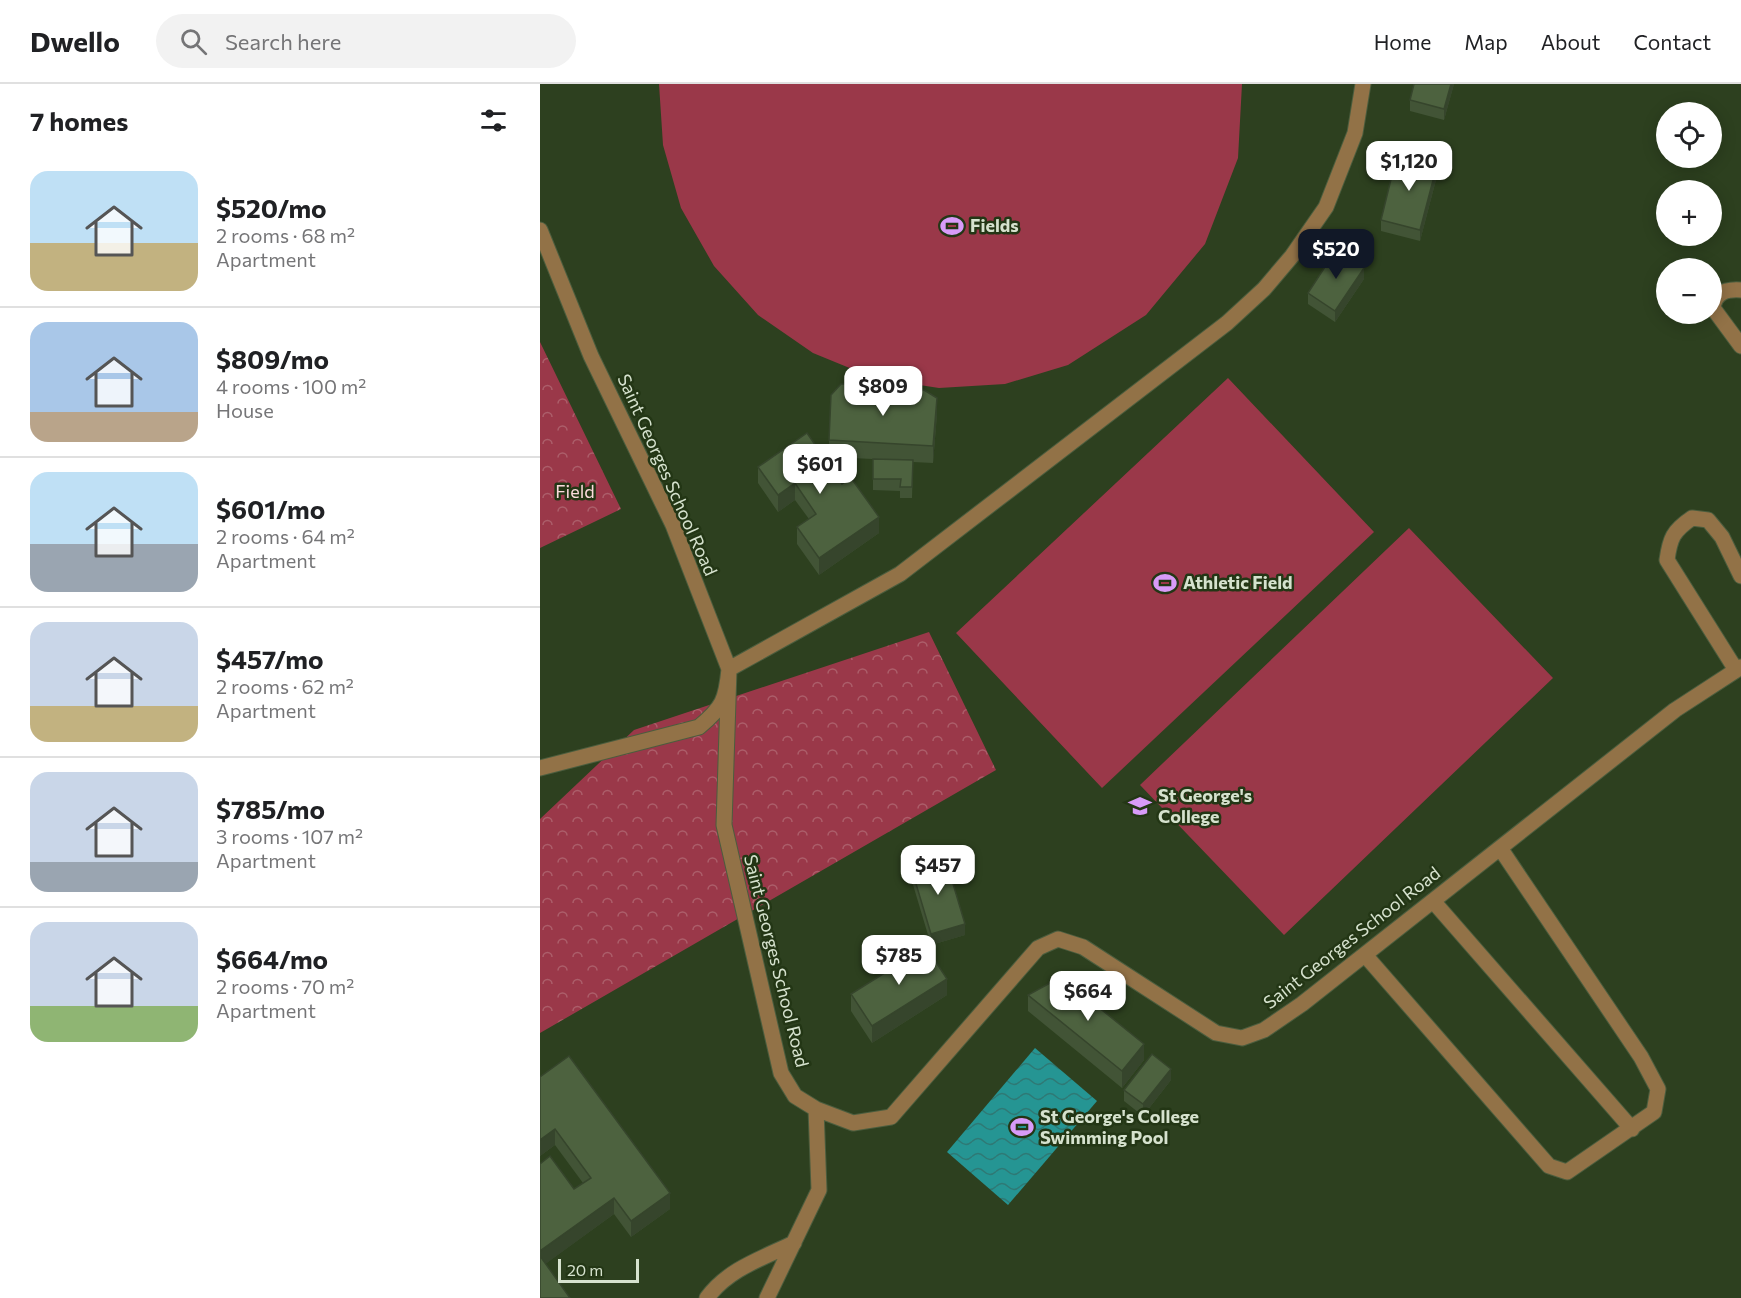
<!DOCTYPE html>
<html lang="en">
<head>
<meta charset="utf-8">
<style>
	:root { --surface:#fff; --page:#f2f2f2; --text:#202124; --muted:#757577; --line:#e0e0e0; --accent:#111827 }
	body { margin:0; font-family:Commissioner,sans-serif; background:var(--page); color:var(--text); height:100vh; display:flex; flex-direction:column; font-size:22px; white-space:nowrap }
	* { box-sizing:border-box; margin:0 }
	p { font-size:20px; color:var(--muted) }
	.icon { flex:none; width:33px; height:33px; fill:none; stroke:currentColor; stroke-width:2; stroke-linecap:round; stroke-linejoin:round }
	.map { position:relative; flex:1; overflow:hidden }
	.drawer { display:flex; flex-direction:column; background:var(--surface); width:540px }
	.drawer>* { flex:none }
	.tools { position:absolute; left:1116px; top:18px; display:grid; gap:12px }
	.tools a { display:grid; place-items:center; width:66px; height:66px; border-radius:50%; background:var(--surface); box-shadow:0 3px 15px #0003; font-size:30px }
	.scale { position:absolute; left:18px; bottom:15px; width:81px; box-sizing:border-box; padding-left:6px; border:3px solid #d6e2ce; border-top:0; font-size:16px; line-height:21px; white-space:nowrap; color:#d6e2ce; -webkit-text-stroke:4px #233615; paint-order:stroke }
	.price { position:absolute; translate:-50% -51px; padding:0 14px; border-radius:12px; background:#fff; color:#222; font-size:20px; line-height:39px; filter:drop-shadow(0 2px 3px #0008) }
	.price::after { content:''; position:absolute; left:50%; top:36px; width:18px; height:14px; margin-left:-9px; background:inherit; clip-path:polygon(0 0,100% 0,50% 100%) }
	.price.active { background:var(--accent); color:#fff }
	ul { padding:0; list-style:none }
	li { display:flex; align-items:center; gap:18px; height:150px; padding:0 30px }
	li+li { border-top:2px solid var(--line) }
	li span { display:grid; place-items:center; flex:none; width:168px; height:120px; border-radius:18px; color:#555 }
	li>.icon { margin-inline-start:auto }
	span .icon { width:72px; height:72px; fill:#fffc; stroke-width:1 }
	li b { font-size:26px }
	h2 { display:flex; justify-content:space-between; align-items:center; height:72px; padding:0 30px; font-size:26px }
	header { display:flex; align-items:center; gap:36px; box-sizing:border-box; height:84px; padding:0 30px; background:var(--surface); border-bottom:2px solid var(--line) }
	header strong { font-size:28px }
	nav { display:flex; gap:33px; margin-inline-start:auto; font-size:21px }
	.search { width:420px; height:54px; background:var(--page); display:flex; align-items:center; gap:15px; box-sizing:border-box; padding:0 21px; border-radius:33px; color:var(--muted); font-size:22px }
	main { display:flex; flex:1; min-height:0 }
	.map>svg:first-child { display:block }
	.grass { fill:#9a3849 }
	.forest { fill:url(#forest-crowns) }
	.water { fill:url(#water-waves) }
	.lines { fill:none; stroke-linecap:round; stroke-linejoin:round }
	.minor-casing { stroke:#4b5d3e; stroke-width:17 }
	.minor { stroke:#927247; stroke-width:15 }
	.wall { fill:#425436 }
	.shaded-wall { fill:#36452c }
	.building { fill:#4d623f; stroke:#36452c; stroke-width:1.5 }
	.labels { text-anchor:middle; stroke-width:5; stroke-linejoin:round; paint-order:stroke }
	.poi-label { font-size:18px; font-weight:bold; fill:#d6e2ce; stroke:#233615; text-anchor:start }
	.street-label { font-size:18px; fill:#d6e2ce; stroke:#233615 }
	.park-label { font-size:18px; fill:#fcdadd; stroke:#233615 }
</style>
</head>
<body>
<header>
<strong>Dwello</strong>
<div class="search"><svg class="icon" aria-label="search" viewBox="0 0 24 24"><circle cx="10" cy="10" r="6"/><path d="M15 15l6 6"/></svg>Search here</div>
<nav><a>Home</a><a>Map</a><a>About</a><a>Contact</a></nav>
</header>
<main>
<section class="drawer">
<h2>7 homes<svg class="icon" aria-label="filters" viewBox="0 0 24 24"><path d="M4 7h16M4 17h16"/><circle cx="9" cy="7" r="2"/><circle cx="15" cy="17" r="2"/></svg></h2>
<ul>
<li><span style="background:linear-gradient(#bfe0f5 60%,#c2b280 0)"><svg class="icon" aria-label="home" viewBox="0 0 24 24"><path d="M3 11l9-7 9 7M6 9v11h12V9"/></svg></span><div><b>$520/mo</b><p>2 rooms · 68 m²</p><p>Apartment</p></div></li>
<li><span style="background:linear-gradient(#a9c7e8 75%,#b9a48a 0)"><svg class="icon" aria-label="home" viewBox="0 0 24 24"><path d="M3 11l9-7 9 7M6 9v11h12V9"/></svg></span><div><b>$809/mo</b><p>4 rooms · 100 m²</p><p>House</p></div></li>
<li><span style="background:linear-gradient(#bfe0f5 60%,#9aa5b1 0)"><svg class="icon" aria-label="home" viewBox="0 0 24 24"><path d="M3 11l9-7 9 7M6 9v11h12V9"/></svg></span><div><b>$601/mo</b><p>2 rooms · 64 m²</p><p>Apartment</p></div></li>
<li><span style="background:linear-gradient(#c9d6e8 70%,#c2b280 0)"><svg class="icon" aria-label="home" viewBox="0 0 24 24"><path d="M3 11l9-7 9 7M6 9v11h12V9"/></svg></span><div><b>$457/mo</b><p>2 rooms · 62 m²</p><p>Apartment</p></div></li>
<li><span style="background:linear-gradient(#c9d6e8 75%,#9aa5b1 0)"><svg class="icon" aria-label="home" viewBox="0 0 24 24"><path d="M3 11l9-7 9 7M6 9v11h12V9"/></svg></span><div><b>$785/mo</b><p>3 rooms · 107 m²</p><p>Apartment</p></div></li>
<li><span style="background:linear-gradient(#c9d6e8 70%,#8fb573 0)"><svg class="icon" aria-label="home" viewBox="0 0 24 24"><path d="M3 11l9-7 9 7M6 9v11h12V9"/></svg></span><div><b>$664/mo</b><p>2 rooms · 70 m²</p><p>Apartment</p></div></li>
</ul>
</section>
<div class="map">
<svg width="1201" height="1214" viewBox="0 0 1201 1214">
	<defs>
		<pattern id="forest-crowns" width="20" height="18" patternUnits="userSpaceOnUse" patternTransform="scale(1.5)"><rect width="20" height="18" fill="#9a3849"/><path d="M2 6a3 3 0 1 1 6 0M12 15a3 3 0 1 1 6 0" fill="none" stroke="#ac5e6a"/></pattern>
		<pattern id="water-waves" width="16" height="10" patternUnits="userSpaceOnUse" patternTransform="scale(1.5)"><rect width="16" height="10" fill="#259593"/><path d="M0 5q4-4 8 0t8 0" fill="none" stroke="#2e7975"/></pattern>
	</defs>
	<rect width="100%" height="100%" fill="#2d401f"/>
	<path class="grass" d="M119,0H702L698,74L665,160L606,231L528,281L465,300L399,304L334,294L273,269L218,231L174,182L141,124L123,61Z
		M688,294L834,448L562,704L416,549Z
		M869,444L1013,594L744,851L600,701Z"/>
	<path class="forest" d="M0,258L81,425L0,464Z
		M389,548L456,686L0,949V735L94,646Z"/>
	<path class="water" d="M495,964L557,1017L468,1121L407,1068Z"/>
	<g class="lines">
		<g class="minor-casing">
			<path id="minor" d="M0,146L51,272L133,441L189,585L184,741L241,989L255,1012L276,1025L313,1039L351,1033L498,864L518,855L543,863L676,949L702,954L724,946L762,920L1135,626L1201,583
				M1201,206C1187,205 1175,208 1173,224L1201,262
				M1196,586L1127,476C1130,454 1133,447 1152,434L1168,436L1182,453L1201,492
				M0,684L159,643C183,623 186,616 189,585L360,490L687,239L724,205L752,172L786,123L815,49L823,0
				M893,817L1092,1045
				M825,871L1009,1082L1027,1088L1114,1028L1118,1005L1101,973L960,764
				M167,1214C188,1185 223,1174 254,1159
				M227,1214L279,1106L276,1025"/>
		</g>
		<use href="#minor" class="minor"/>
	</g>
	<path class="wall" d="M914,0L904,36L870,27V16Z
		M897,92L880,157L841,147V136Z
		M824,195L795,238L768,220V209Z
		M325,310L397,330L393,379L373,378L372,414H360V407L333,406V375L289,373V356Z
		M218,383L302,400L339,449L279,491L257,460V443L269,435L255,416L238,428L218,399Z
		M371,783L425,851L391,861L371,794Z
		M311,910L407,911L332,959L311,927Z
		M488,911L604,976L582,1004L488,927Z
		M0,993L130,1125L91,1153L74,1130L5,1180L0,1214V1080L34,1105L43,1099L15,1061L0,1072Z
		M631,996L603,1032L584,1017V1006Z"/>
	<path class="shaded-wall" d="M911,0H914L904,36V25Z
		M897,81V92L880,157V146Z
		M824,184V195L795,238V227Z
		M397,314V330L393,379V362Z
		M255,399V416L238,428V411Z
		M339,433V449L279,491V474Z
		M425,840V851L391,861V850Z
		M407,895V911L332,959V942Z
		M604,960V976L582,1004V987Z
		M631,985V996L603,1032V1020Z
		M15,1045V1061L0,1072V1056Z
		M130,1109V1125L91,1153V1137Z
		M74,1114V1130L0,1184V1167Z"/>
	<path class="building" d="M874,0H911L904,25L870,16Z
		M857,71L897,81L880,146L841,136Z
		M796,166L824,184L795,227L768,209Z
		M301,300H311L325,310L361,312L372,306H384L397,314L393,362L289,356L291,311Z
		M267,349L302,400L311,394L339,433L279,474L257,443L276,430L255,399L238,411L218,383Z
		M333,375L373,376L372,403H360L361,395H333Z
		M405,773L425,840L391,850L371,783Z
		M386,863L407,895L332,942L311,910Z
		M521,893L604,960L582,987L488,911Z
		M612,970L631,985L603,1020L584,1006Z
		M29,972L130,1109L91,1137L74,1114L0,1167V1080L10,1072L34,1105L51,1094L15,1045L0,1056V993Z
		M0,1172L30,1214H0Z"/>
	<defs>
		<g id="stadium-bare" transform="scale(1.8)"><path d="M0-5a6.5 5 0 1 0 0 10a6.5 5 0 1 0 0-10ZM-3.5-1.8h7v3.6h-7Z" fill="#d89bf8" stroke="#233615" stroke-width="2.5" paint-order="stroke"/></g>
		<g id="school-bare" transform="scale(1.8)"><path d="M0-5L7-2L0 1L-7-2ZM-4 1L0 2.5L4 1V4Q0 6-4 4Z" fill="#d89bf8" stroke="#233615" stroke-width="2.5" paint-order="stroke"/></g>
	</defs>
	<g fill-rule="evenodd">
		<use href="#stadium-bare" x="412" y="142"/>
		<use href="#stadium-bare" x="625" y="499"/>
		<use href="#school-bare" x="600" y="722"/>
		<use href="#stadium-bare" x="482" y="1043"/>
	</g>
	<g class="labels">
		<g class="poi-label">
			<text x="430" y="148">Fields</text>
			<text x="643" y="505">Athletic Field</text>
			<text x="618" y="718">St George's<tspan x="618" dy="21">College</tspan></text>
			<text x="500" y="1039">St George's College<tspan x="500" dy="21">Swimming Pool</tspan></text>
		</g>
		<g class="street-label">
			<text transform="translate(127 391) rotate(66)" y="6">Saint Georges School Road</text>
			<text transform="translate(812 854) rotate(-38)" y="6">Saint Georges School Road</text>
			<text transform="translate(236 877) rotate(76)" y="6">Saint Georges School Road</text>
		</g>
		<g class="park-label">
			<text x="35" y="414">Field</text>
		</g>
	</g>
</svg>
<div class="tools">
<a><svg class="icon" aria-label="locate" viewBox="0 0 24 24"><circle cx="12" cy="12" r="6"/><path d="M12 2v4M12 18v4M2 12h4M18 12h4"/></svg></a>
<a>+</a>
<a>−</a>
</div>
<div class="scale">20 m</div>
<b class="price" style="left:869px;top:108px">$1,120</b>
<b class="price active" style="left:796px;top:196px">$520</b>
<b class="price" style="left:343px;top:333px">$809</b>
<b class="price" style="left:280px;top:411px">$601</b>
<b class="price" style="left:398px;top:812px">$457</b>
<b class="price" style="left:359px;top:902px">$785</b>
<b class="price" style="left:548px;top:938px">$664</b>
</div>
</main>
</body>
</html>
